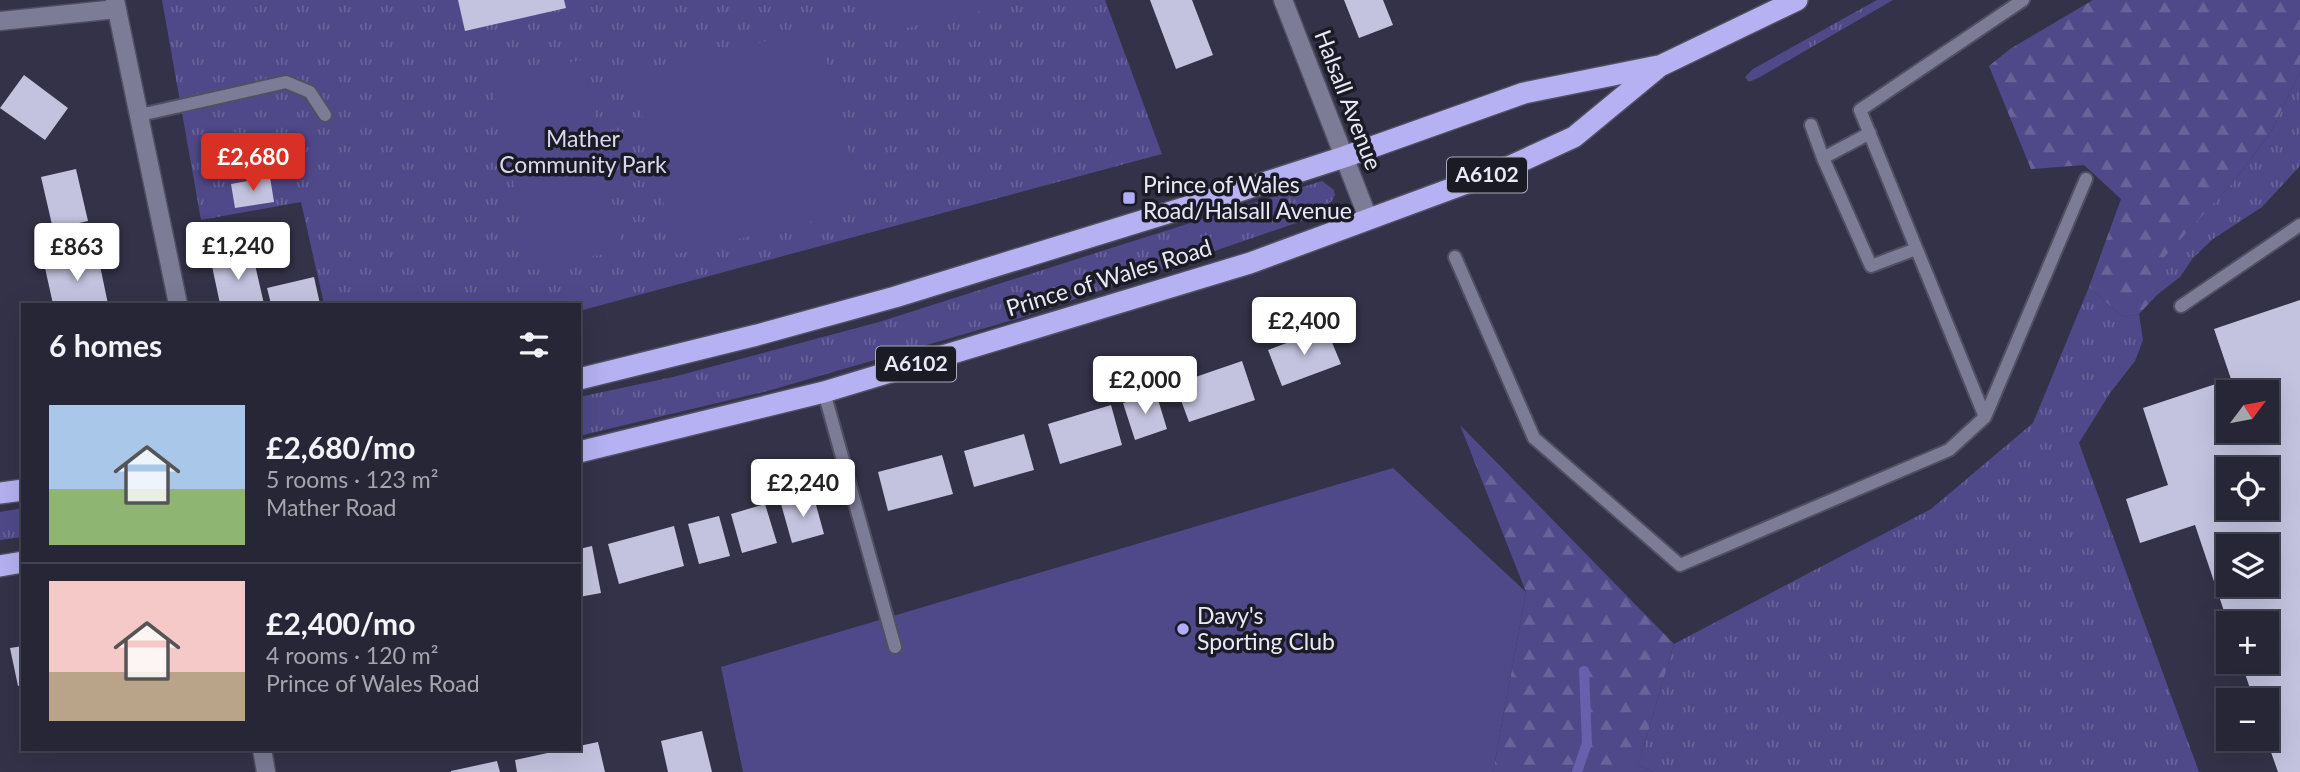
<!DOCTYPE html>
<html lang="en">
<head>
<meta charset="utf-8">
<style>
	:root { --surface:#262636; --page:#2e2e3e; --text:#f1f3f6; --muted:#a4a5ad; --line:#424351; --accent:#d93025 }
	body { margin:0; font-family:Lato,sans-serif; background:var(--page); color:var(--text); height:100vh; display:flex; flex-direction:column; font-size:26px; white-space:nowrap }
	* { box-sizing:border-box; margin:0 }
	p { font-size:23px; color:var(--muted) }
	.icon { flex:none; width:38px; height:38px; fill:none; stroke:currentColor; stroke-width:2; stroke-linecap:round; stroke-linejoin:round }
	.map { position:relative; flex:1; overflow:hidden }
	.panel { position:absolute; left:21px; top:303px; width:560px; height:448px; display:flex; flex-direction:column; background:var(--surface); border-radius:0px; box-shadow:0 7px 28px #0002,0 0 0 2px var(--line) }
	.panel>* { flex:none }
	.needle { width:46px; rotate:58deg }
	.tools { position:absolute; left:2216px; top:380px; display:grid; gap:14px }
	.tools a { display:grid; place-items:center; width:63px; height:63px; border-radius:0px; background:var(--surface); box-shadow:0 7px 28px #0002,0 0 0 2px var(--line); font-size:35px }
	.price { position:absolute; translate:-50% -60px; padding:0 16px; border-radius:7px; background:#fff; color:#222; font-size:23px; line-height:46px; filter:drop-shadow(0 2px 4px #0008) }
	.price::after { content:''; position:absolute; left:50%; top:42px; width:21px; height:16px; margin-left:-10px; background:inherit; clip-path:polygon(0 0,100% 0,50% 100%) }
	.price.selected { background:var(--accent); color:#fff }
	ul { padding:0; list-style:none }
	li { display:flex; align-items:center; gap:21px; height:175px; padding:0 28px }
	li+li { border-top:2px solid var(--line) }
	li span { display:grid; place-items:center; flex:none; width:196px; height:140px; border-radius:0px; color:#555 }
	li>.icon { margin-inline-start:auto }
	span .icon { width:84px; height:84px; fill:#fffc; stroke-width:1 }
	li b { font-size:30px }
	h2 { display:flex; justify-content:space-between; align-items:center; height:84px; padding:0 28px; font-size:30px }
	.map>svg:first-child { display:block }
	.grass { fill:url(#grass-tufts) }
	.forest { fill:url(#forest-firs) }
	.pitch { fill:#504989 }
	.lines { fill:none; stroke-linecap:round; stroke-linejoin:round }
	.stream { stroke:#685fad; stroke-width:10 }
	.building { fill:#c4c3df; fill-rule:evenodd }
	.lane-casing { stroke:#514f62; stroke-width:16 }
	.street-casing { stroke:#514f62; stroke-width:21 }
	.highway-casing { stroke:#514f62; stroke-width:24 }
	.lane { stroke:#7d7c97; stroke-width:12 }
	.street { stroke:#7d7c97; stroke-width:18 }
	.highway { stroke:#b5b1f2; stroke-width:21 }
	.poi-dot { fill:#b2adf9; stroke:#1b1b25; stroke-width:2.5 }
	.labels { text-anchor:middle; stroke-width:7; stroke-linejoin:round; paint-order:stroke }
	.shield { fill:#1b1b25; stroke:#abaab8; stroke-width:2 }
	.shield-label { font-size:21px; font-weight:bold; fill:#e9e8f7 }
	.street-label { font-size:23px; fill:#e9e8f7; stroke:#1b1b25 }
	.park-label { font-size:23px; fill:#d9d8ee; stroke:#1b1b25 }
	.poi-label { font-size:23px; fill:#e9e8f7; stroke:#1b1b25; text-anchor:start }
</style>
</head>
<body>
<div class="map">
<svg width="2300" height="772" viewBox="0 0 2300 772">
	<defs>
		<pattern id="grass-tufts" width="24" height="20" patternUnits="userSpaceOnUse" patternTransform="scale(1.75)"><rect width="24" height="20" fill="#504989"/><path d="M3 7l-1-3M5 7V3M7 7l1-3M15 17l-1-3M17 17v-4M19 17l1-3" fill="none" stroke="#69639a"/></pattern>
		<pattern id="forest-firs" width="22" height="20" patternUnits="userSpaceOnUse" patternTransform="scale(1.75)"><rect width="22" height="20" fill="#504989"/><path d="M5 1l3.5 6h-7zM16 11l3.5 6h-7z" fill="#69639a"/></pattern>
	</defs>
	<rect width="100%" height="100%" fill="#333248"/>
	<path class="grass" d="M162,0H1105L1162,154L579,311V304H324L301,202L201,220Z
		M1877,0H1893L1760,77L1749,82L1745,77L1753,69Z
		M2300,72V166L2262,207L2213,239L2193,258L2180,277L2158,294L2154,267L2234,181L2271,132Z
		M1322,181L1334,190L1335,195L1325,213L1020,318L771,390L579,436V397L673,377L879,322Z
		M2089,287L2123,317L2139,314L2143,340L2135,361L2110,393L2079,443L2199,772H1653L1638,765L1674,644L1931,509L2033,423Z
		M23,508V537L0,540V512Z"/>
	<path class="forest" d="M2093,0H2300V72L2271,132L2234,181L2155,267L2158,294L2139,314L2123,317L2089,287L2121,199L2084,165L2031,169L1989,66L2010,49Z
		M1460,425L1674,644L1638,765L1653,772H1493L1526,592Z"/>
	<path class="pitch" d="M880,0H1031L887,32Z
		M819,28L863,209L676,254L632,74Z
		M582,60L622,250L532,270L491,79Z
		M1393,468L1526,592L1493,772H743L721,667Z"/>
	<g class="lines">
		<path class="stream" d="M1577,772L1587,743L1584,671"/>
	</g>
	<path class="building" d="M458,0H564L566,8L465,31Z
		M1150,0H1192L1213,55L1176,69Z
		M1344,0H1383L1393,25L1359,38Z
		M24,75L68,108L45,140L0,108Z
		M76,169L88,221L53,229L41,177Z
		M270,177L274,202L235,208L231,184Z
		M98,256L108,304H53L45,268Z
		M253,256L264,304H220L212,266Z
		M314,277L320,304H271L267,288Z
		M2300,300V772H2278L2266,738V700H2254L2241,662H2266V623H2228L2195,525L2140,543L2126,499L2168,485L2143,408L2231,379L2214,329ZM2228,392H2266V430H2228ZM2228,469H2266V508H2228ZM2228,546H2266V584H2228Z
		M1326,328L1341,364L1282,386L1268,350Z
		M1242,361L1255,400L1189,422L1175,384Z
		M1156,393L1167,429L1135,440L1123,403Z
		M1111,405L1122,445L1060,464L1048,424Z
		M1024,434L1034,470L974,487L964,451Z
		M942,455L953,494L888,511L878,472Z
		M813,494L824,534L792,543L781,504Z
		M765,504L777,543L742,553L731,514Z
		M719,516L730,556L699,564L688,524Z
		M674,526L684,566L619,584L608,544Z
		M592,546L601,593L579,597V549Z
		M23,646V685L18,686L10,648Z
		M702,731L712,772H668L661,741Z
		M598,742L605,772H517L515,760L566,749H579V746Z
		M497,761L500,772H451V771Z"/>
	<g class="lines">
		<g class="lane-casing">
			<path id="lane" d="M140,115L286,82L310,92L325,115
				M1811,125L1823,158
				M1870,133L1823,158L1871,266L1916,249
				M1455,257L1534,438L1680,565L1949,450L1985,417L1860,110L2023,0
				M2181,306L2300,225
				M824,392L895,647
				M1985,417L2086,179"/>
		</g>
		<g class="street-casing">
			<path id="street" d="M115,0L178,304
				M1283,0L1368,218
				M0,21L117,9
				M262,749L266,772"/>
		</g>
		<g class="highway-casing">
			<path id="highway" d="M579,379L757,335L895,297L1239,191L1344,157L1524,93L1658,66
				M579,452L824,392L1250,263L1502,170L1574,137L1660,66L1797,0
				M0,493L23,490
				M0,566L23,562"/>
		</g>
		<use href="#lane" class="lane"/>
		<use href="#street" class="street"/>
		<use href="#highway" class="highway"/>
	</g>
	<g class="poi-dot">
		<rect x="1122" y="191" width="14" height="14" rx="3.5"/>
		<circle cx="1183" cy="629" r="7"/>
	</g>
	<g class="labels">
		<g class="shield">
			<rect x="1447" y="157.5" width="80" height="35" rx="5"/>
			<rect x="876" y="346.5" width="80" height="35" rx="5"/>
		</g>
		<g class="shield-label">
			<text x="1487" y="182">A6102</text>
			<text x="916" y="371">A6102</text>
		</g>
		<g class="street-label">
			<text transform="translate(1348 100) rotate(69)" y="8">Halsall Avenue</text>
			<text transform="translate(1109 278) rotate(-17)" y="8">Prince of Wales Road</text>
		</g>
		<g class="park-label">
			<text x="583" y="147">Mather<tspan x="583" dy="26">Community Park</tspan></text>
		</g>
		<g class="poi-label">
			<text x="1143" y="193">Prince of Wales<tspan x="1143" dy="26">Road/Halsall Avenue</tspan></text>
			<text x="1197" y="624">Davy's<tspan x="1197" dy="26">Sporting Club</tspan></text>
		</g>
	</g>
</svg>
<div class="tools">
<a><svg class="needle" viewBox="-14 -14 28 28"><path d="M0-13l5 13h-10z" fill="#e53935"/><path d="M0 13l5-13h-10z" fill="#a4a5ad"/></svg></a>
<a><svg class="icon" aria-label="locate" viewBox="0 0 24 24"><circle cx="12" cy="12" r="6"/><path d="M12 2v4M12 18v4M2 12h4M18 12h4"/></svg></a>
<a><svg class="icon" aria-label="layers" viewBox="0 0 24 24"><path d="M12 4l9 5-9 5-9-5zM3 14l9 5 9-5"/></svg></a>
<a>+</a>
<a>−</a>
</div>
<b class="price selected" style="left:253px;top:193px">£2,680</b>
<b class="price" style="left:238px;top:282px">£1,240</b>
<b class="price" style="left:77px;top:283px">£863</b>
<b class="price" style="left:1304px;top:357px">£2,400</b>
<b class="price" style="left:1145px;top:416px">£2,000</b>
<b class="price" style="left:803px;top:519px">£2,240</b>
<section class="panel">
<h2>6 homes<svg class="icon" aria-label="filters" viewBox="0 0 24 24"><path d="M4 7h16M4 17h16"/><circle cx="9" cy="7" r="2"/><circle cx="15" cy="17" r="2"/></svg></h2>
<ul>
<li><span style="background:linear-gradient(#a9c7e8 60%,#8fb573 0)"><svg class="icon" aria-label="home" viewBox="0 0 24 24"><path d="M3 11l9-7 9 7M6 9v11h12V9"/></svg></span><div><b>£2,680/mo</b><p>5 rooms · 123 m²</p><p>Mather Road</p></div></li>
<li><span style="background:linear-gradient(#f6c9c9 65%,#b9a48a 0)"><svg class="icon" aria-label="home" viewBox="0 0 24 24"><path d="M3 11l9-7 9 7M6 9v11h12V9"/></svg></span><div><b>£2,400/mo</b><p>4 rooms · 120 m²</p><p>Prince of Wales Road</p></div></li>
</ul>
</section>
</div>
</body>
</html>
